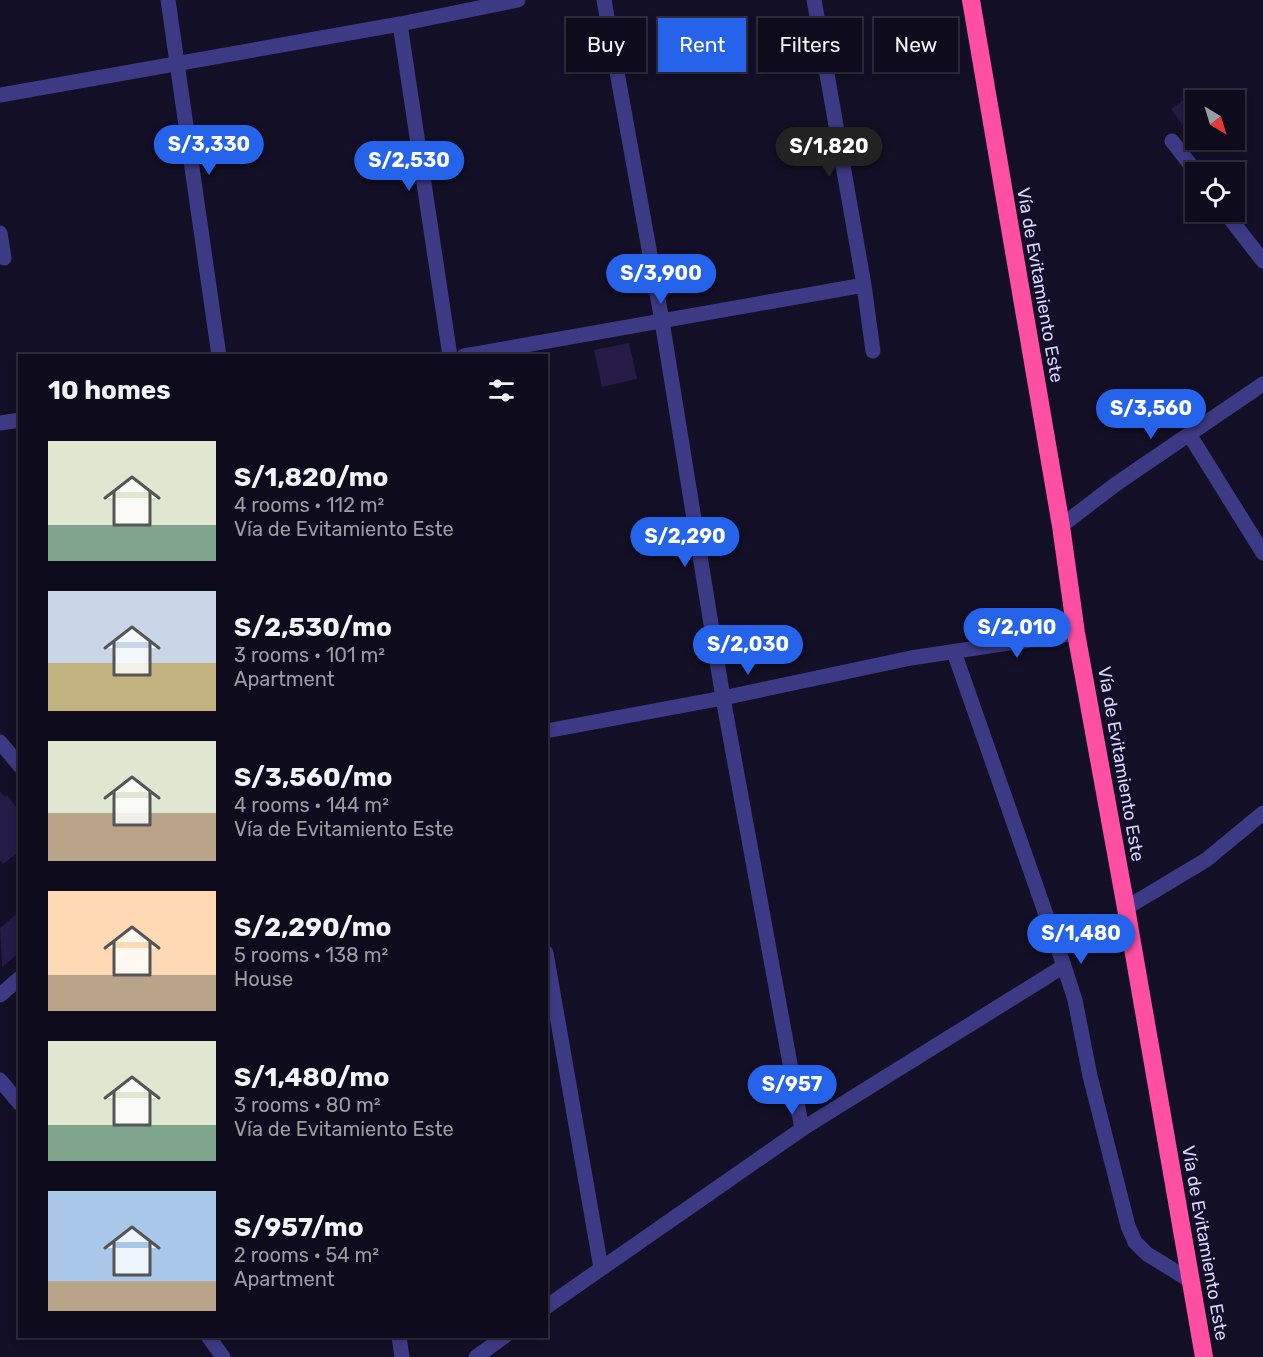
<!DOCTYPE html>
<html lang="en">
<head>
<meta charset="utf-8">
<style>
	:root { --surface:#0e0b1c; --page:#1c1929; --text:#f1f3f6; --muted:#9b9ba3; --line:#2e2b3b; --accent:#2563eb }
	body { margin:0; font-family:Rubik,sans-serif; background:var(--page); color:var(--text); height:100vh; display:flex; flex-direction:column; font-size:22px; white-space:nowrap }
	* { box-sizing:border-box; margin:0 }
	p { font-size:20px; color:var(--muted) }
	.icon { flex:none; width:33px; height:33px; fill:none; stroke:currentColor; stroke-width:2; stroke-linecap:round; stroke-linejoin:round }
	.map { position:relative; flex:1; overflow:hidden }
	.panel { position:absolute; left:18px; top:354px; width:530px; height:984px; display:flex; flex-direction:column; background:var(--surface); border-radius:0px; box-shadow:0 3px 9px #0003,0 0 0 2px var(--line) }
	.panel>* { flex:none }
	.guide { position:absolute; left:566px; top:18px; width:570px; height:54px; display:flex; gap:12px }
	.needle { width:39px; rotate:142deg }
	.controls { position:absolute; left:1185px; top:90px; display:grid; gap:12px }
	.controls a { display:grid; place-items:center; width:60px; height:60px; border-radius:0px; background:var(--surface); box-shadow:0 3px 9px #0003,0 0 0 2px var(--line); font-size:30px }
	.price { position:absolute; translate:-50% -51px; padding:0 14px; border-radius:21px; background:var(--accent); color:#fff; font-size:20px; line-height:39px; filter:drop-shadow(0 2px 3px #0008) }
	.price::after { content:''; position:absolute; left:50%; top:36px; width:18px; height:14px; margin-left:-9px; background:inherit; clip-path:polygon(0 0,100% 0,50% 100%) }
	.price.on { background:#222; color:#fff }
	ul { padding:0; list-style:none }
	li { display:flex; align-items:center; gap:18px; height:150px; padding:0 30px }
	li span { display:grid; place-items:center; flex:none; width:168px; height:120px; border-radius:0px; color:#555 }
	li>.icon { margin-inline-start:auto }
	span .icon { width:72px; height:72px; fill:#fffc; stroke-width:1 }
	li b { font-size:26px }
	h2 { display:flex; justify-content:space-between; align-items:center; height:72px; padding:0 30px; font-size:26px }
	.tag { padding:0 21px; border-radius:0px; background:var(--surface); box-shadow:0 3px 9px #0003,0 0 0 2px var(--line); font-size:21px; line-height:54px }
	.tag.on { background:var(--accent); color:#fff }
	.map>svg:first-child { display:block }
	.building { fill:#241b47 }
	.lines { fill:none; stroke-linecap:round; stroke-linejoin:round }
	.street { stroke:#3d3a85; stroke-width:15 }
	.highway { stroke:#ff4fa3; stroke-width:18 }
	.labels { text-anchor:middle; stroke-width:4.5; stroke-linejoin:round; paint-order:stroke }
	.street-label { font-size:18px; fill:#d9d4ff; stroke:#130f26 }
</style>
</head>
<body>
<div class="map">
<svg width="1263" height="1357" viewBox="0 0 1263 1357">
	<rect width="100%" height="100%" fill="#130f26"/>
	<path class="building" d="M1183,100L1196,116V123L1186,130L1171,109Z
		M629,343L637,379L602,387L594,350Z
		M0,791L5,797L7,795L20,812V851L3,864L0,860Z
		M20,911V952L2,967L0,928Z"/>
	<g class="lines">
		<path class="street" d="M168,0L219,356
			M604,0L662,321L723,698L802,1129
			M814,0L864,285L873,351
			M400,24L450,356
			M0,95L400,24L518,0
			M1172,141L1196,172
			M1225,212L1263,261
			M0,233L4,258
			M464,356L864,285
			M0,423L20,420
			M1189,434L1263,553
			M1061,526L1116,484L1263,384
			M954,652L1064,966L1075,1000L1090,1076L1128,1226L1135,1242L1147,1254L1191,1281
			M546,731L723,698L911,658L1076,633
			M0,742L20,766
			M1126,908L1206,860L1263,813
			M546,953L601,1268
			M0,995L20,978
			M0,1080L20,1104
			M546,1307L802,1129L1064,966
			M208,1336L223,1357
			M399,1336L402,1357
			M476,1357L505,1336"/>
		<path class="highway" d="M971,0L1061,526L1076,633L1126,908L1204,1357"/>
	</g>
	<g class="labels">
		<g class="street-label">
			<text transform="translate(1040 285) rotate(80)" y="6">Vía de Evitamiento Este</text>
			<text transform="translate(1121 764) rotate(80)" y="6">Vía de Evitamiento Este</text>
			<text transform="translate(1205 1243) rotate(80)" y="6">Vía de Evitamiento Este</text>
		</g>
	</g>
</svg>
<div class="controls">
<a><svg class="needle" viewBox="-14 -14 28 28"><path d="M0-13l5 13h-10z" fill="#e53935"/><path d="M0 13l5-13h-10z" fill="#9b9ba3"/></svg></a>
<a><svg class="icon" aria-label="locate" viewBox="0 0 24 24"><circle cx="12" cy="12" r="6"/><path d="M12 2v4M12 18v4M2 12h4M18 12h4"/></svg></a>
</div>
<b class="price" style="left:209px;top:176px">S/3,330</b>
<b class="price on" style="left:829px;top:178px">S/1,820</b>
<b class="price" style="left:409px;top:192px">S/2,530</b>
<b class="price" style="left:661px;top:305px">S/3,900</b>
<b class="price" style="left:1151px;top:440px">S/3,560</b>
<b class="price" style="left:685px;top:568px">S/2,290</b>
<b class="price" style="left:1017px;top:659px">S/2,010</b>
<b class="price" style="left:748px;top:676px">S/2,030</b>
<b class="price" style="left:1081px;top:965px">S/1,480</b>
<b class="price" style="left:792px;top:1116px">S/957</b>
<div class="guide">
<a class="tag">Buy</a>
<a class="tag on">Rent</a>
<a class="tag">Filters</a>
<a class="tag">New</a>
</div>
<section class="panel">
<h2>10 homes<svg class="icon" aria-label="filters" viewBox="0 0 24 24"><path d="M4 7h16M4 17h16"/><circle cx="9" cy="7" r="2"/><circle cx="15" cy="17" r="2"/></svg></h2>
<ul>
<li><span style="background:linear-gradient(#dfe7d0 70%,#7fa58c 0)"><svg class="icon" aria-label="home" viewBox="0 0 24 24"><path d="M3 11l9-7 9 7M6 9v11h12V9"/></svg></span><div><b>S/1,820/mo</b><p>4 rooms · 112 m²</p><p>Vía de Evitamiento Este</p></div></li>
<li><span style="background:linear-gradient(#c9d6e8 60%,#c2b280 0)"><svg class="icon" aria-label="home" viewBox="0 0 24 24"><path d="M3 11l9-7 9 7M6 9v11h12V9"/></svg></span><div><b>S/2,530/mo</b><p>3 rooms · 101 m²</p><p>Apartment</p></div></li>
<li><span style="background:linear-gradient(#dfe7d0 60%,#b9a48a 0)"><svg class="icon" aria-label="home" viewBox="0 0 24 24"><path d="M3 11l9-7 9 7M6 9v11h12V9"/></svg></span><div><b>S/3,560/mo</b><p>4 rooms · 144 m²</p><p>Vía de Evitamiento Este</p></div></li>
<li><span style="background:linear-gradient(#ffd9b3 70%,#b9a48a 0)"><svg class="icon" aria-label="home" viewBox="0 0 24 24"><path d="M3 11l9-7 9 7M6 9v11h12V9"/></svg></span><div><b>S/2,290/mo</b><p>5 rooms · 138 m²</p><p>House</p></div></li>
<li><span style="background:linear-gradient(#dfe7d0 70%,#7fa58c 0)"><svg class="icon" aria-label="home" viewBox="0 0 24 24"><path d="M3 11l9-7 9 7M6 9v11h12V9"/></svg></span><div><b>S/1,480/mo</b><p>3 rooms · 80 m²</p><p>Vía de Evitamiento Este</p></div></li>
<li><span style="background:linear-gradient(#a9c7e8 75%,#b9a48a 0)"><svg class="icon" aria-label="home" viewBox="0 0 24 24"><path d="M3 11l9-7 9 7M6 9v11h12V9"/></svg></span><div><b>S/957/mo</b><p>2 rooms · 54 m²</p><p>Apartment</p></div></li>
</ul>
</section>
</div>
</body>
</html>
